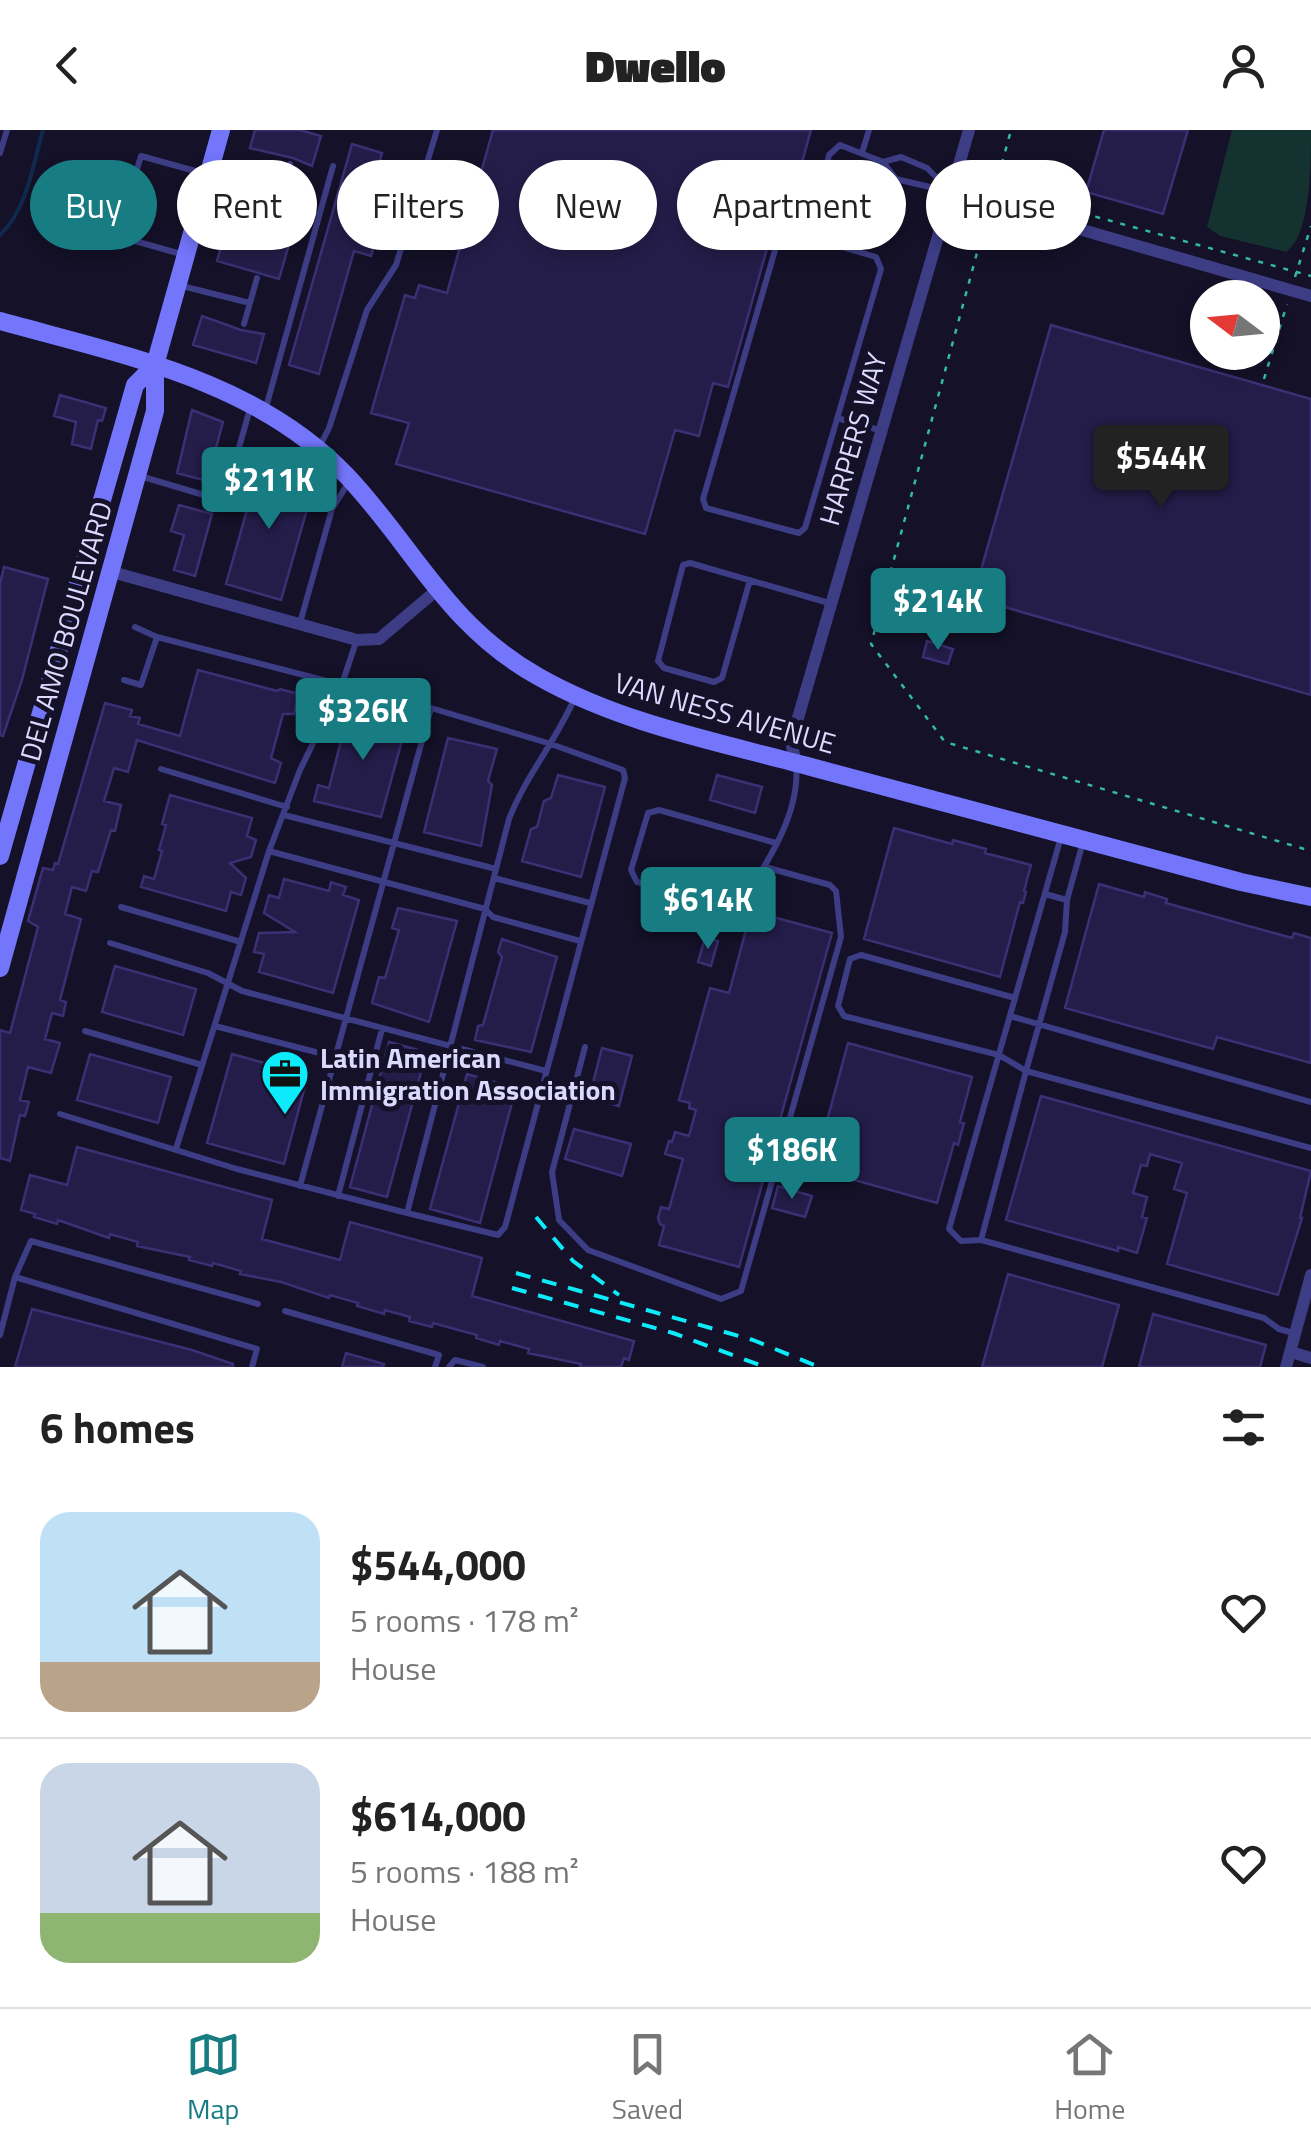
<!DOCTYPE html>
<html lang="en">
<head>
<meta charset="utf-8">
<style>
	:root { --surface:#fff; --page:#f2f2f2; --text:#222; --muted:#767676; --line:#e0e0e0; --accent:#187c83 }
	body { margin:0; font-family:"Titillium Web",sans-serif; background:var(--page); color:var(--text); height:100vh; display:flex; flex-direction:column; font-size:38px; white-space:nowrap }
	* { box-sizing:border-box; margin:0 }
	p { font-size:32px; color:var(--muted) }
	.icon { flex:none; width:55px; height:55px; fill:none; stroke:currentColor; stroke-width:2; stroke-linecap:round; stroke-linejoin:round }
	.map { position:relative; height:1237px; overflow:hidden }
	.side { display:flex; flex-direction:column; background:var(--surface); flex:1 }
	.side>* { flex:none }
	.banner { position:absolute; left:30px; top:30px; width:1252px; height:90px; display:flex; gap:20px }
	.needle { width:65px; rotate:286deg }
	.tools { position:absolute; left:1190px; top:150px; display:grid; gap:20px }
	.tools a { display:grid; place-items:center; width:90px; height:90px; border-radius:50%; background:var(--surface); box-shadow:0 5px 15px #0003; font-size:50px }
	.price { position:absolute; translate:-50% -85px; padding:0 22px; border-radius:10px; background:var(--accent); color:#fff; font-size:32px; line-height:65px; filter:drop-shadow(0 2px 5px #0008) }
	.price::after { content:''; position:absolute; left:50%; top:60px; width:30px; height:22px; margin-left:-15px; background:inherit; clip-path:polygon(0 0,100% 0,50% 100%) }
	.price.on { background:#222; color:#fff }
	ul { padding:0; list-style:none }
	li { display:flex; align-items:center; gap:30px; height:250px; padding:0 40px }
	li+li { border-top:2px solid var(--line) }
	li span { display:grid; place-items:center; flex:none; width:280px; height:200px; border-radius:30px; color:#555 }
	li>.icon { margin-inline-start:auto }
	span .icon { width:120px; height:120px; fill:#fffc; stroke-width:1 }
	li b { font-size:42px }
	h2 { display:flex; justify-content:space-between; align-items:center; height:120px; padding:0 40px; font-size:42px }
	.pill { padding:0 35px; border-radius:45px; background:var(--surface); box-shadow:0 5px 15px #0003; font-size:35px; line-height:90px }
	.pill.on { background:var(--accent); color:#fff }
	header { display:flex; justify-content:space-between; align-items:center; height:130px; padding:0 40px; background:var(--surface); font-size:45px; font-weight:800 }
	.tab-bar { display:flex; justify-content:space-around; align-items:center; height:140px; border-top:2px solid var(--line); background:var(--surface); font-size:28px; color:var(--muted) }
	.tab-bar a { display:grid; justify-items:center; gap:5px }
	.tab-bar .on { color:var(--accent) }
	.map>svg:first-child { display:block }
	.green { fill:#143230 }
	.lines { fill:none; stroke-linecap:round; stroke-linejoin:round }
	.stream { stroke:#102a4d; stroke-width:4 }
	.building { fill:#241d49; stroke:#3b3074; stroke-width:2.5 }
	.path { stroke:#33b8aa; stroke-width:2.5; stroke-dasharray:5 8; stroke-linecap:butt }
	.lane { stroke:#3d3d86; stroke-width:6 }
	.street { stroke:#3d3d86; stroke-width:12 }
	.secondary { stroke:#7375fb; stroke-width:18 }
	.rail { stroke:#0bebf9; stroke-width:4; stroke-dasharray:15 12; stroke-linecap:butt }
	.labels { text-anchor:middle; stroke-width:10; stroke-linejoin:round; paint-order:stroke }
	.street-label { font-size:28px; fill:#dcd9fe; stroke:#141128 }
	.poi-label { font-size:28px; font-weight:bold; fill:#dcd9fe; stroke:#141128; text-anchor:start }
</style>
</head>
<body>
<header><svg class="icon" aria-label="back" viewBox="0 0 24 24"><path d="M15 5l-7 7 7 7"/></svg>Dwello<svg class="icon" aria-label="person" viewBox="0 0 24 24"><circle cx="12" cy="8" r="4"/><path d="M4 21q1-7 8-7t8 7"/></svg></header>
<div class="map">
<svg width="1311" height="1237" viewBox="0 0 1311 1237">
	<rect width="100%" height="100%" fill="#141128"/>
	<path class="green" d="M1232,0H1311C1311,33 1311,105 1286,122L1220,106L1207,97Z"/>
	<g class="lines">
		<path class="stream" d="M0,105C27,80 33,34 43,0"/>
	</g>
	<path class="building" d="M255,0H300L321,6L312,36L293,28L250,18Z
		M493,0H811L796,54L786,51L728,257L713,253L699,306L675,300L645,404L396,334L409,293L371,283L405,165L415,168L419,155L447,163Z
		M1104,0H1188L1163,84L1086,62Z
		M352,14L382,23L373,54L391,59L371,126L354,121L319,244L289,235Z
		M234,72L274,86L296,90L279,149L217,131Z
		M202,186L241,200L264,204L256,233L193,215Z
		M1051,195L1311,269V565L973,468Z
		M60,265L106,278L102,291L98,290L91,319L72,314L76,292L54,286Z
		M192,280L223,292L207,351L177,343Z
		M262,327L284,332L281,337L288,338L286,349L296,351L297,357L312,362L281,470L226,454Z
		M179,375L212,384L195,446L174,440L184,405L171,401Z
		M4,437L48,449L22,550L3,606L0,605V454Z
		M927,511L953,519L948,534L923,527Z
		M198,540L277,561L280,559L299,564L294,584H283L271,628L281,633L275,653L137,610L128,642L114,638L104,671L121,675L115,701L111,700L98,742L92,741L86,761L72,757L65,784L81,789L60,870L66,872L63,886L52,883L45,909L60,913L51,943L28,937L20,970L29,972L25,986L20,985L10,1031L0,1028V900L10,903L38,797L28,791L43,738L53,740L55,733L58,734L105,573L132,580L130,586L140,588L138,594L180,606Z
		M346,572L362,577L361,584L406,596L381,687L314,671L318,655L329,658L344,599L340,595Z
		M448,608L497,619L488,651L492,655L481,716L424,702Z
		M558,645L605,657L581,747L522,731L531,699L537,697L544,671L551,668Z
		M717,645L762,657L755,683L710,670Z
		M170,665L252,688L247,706L256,710L251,727L230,733L246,748L241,765L231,762L226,781L141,757L144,746L154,749L162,721L159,720L166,695L162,694Z
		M894,698L952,714L953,710L986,719L985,723L1031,735L1024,761L1026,762L1023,773L1020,772L1000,847L864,809Z
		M284,749L329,761L331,752L346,757L343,765L359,770L333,863L259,842L264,824L254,822L259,803L295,802L264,783L269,765L279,768Z
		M1099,754L1144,767L1145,762L1167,769L1166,773L1292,808L1294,803L1311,808V933L1217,907L1213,919L1065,878Z
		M398,778L457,791L429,892L372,873L379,847L385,848L399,800L392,798Z
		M751,781L832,803L739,1137L659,1115L664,1096L660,1094L658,1088L661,1077L669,1079L683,1029L665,1024L669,1011L672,1012L675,1002L689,1006L696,980L689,978L690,973L679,970L710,858L729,863Z
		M705,808L718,811L711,836L698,832Z
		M502,809L557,827L531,922L475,910L478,896L483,895L502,827L498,822Z
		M115,836L196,859L183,905L102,882Z
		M389,912L418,920L415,938L421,942L387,1067L350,1057Z
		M848,913L972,947L960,992L964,993L958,1015L954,1013L937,1073L814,1039Z
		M602,918L632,926L619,976L589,968Z
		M90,924L171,947L158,993L77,970Z
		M232,924L308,945L284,1034L207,1013Z
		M467,944L516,958L480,1093L430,1079Z
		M1041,966L1311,1041L1300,1088H1302L1278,1165L1167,1134L1187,1063L1174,1059L1182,1033L1150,1024L1147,1036L1141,1035L1133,1063L1147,1067L1142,1087L1147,1088L1137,1123L1118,1117V1121L1006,1090Z
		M574,999L631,1014L622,1046L565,1029Z
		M77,1017L272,1070L262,1109L340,1130L350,1092L482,1128L472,1166L634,1211L629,1230L624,1228L621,1237H580L581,1234L528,1223L529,1219L500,1211L499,1215L476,1208L477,1205L462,1201L433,1193L432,1197L409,1191L410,1187L385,1180L384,1184L357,1176L358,1173L330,1165L329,1168L281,1152L240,1144L241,1141L213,1133L212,1136L189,1130L190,1127L137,1116L138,1112L110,1104L109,1108L58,1090L57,1094L34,1087L35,1084L21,1080L30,1045L67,1055Z
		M778,1056L812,1066L805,1087L772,1078Z
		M1008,1144L1119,1175L1102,1237H982Z
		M32,1179L192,1220L233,1234V1237H15Z
		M1153,1184L1266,1215L1260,1237H1139Z
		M346,1223L384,1234L383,1237H342Z"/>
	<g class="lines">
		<path class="path" d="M995,59L1011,0
			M995,59L1311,146
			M987,86L871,514L945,612L1311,721
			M1295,147L1311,96
			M1264,249L1287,174"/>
		<path class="lane" d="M0,23L7,0
			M862,23L869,0
			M901,27L927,38L951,62L896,49L883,32Z
			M211,36L284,57
			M277,80L290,34
			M809,107L876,127L881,139L805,398L799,403L706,378L703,369L780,103L784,100L809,107L829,25L840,15L883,32
			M181,124L117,106L141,26L206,44
			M182,156L250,173
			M244,194L257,148
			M265,281L333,36
			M837,288L879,300
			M320,316L329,298L367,180L396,135L437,0
			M140,346L224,371L251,275
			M750,450L722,548L714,552L664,538L658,531L683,435L690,433L829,473
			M300,493L332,379L350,350
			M135,497L157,507
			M124,550L141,555L157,507L431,578L551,614L623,640L625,648L505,1097L498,1105L407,1083L509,689C526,645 557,610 575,567
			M161,639L287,677
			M284,685L496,739
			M1061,707L949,1099L961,1111L981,1110L1264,1188L1279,1199L1294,1203
			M776,713L659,680L648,683L631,740L637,752L732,778L741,774C767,733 801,683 796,634
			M269,721L485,779L493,787L580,811
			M494,748L590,773
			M1045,764L1067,770
			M121,777L241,812
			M110,813L208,843L242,861L546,941
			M1015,868L861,825L850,829L838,876L844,886L999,925L1026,941L1065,802L1067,770L1083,712
			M1010,886L1311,972
			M215,896L335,927
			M85,901L202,935
			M585,917L552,1042L559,1090L588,1120L721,1169L741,1161L841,807L836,761L830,755L765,737
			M60,984L237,1039L407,1083
			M176,1019L269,721L300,640L342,554L356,512
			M300,1056L431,578
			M338,1066L382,899
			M981,1110L1026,941L1311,1018
			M15,1147L31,1111L258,1174
			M285,1181L439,1225L435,1237
			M0,1205L15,1147L257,1219L252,1237
			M449,1237L455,1230L483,1237"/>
		<path class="street" d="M951,62L1311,166
			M112,442L357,510L379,509L437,460
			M796,633L791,612L969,0
			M1291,1222L1311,1228
			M1286,1237L1311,1145"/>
		<path class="secondary" d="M0,191C122,225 256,250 347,346C415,418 446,495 539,547C622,594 719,612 811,637C954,675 1098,714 1241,752L1311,767
			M0,726L135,255L155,235
			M0,838L155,281V235L221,0"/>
		<path class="rail" d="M536,1087L573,1131L619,1165
			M516,1143L753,1210L819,1237
			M512,1158L673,1203L765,1237"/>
	</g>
	<defs>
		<g id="office-pin" transform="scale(2.5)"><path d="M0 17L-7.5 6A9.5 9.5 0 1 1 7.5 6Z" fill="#0bebf9" stroke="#141128"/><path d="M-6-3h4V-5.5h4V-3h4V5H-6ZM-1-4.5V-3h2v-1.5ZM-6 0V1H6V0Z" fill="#111"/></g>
	</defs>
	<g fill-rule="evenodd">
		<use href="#office-pin" x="285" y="944"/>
	</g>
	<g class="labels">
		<g class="street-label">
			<text transform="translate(853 309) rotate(-74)" y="10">HARPERS WAY</text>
			<text transform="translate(66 501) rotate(-74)" y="10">DEL AMO BOULEVARD</text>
			<text transform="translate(725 583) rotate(16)" y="10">VAN NESS AVENUE</text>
		</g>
		<g class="poi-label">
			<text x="320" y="938">Latin American<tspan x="320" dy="32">Immigration Association</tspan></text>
		</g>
	</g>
</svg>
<div class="tools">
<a><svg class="needle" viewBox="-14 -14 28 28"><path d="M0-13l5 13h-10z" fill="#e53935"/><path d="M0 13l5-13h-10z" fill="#767676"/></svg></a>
</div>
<b class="price on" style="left:1161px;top:380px">$544K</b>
<b class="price" style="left:269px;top:402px">$211K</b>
<b class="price" style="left:938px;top:523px">$214K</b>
<b class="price" style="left:363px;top:633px">$326K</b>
<b class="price" style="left:708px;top:822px">$614K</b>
<b class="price" style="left:792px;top:1072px">$186K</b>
<div class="banner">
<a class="pill on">Buy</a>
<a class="pill">Rent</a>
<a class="pill">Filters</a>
<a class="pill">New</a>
<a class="pill">Apartment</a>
<a class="pill">House</a>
</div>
</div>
<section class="side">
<h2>6 homes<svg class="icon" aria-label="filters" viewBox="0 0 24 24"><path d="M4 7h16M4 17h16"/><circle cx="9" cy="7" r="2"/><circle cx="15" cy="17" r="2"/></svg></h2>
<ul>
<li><span style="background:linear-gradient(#bfe0f5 75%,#b9a48a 0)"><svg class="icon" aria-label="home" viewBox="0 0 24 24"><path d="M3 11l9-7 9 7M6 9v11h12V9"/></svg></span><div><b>$544,000</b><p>5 rooms · 178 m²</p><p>House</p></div><svg class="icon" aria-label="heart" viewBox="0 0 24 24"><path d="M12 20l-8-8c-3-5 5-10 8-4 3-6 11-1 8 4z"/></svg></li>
<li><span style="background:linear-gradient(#c9d6e8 75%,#8fb573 0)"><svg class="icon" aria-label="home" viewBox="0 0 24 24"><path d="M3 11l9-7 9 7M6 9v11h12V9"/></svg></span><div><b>$614,000</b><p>5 rooms · 188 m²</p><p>House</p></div><svg class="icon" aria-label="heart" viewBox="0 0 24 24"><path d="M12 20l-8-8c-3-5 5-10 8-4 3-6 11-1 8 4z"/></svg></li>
</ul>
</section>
<nav class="tab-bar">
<a class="on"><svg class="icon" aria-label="map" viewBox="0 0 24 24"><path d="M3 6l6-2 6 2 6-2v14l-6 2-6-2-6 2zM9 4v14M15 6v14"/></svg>Map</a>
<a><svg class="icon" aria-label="saved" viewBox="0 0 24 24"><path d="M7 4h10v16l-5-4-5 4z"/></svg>Saved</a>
<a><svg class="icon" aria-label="home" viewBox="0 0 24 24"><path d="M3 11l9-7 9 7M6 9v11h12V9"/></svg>Home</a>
</nav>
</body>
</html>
